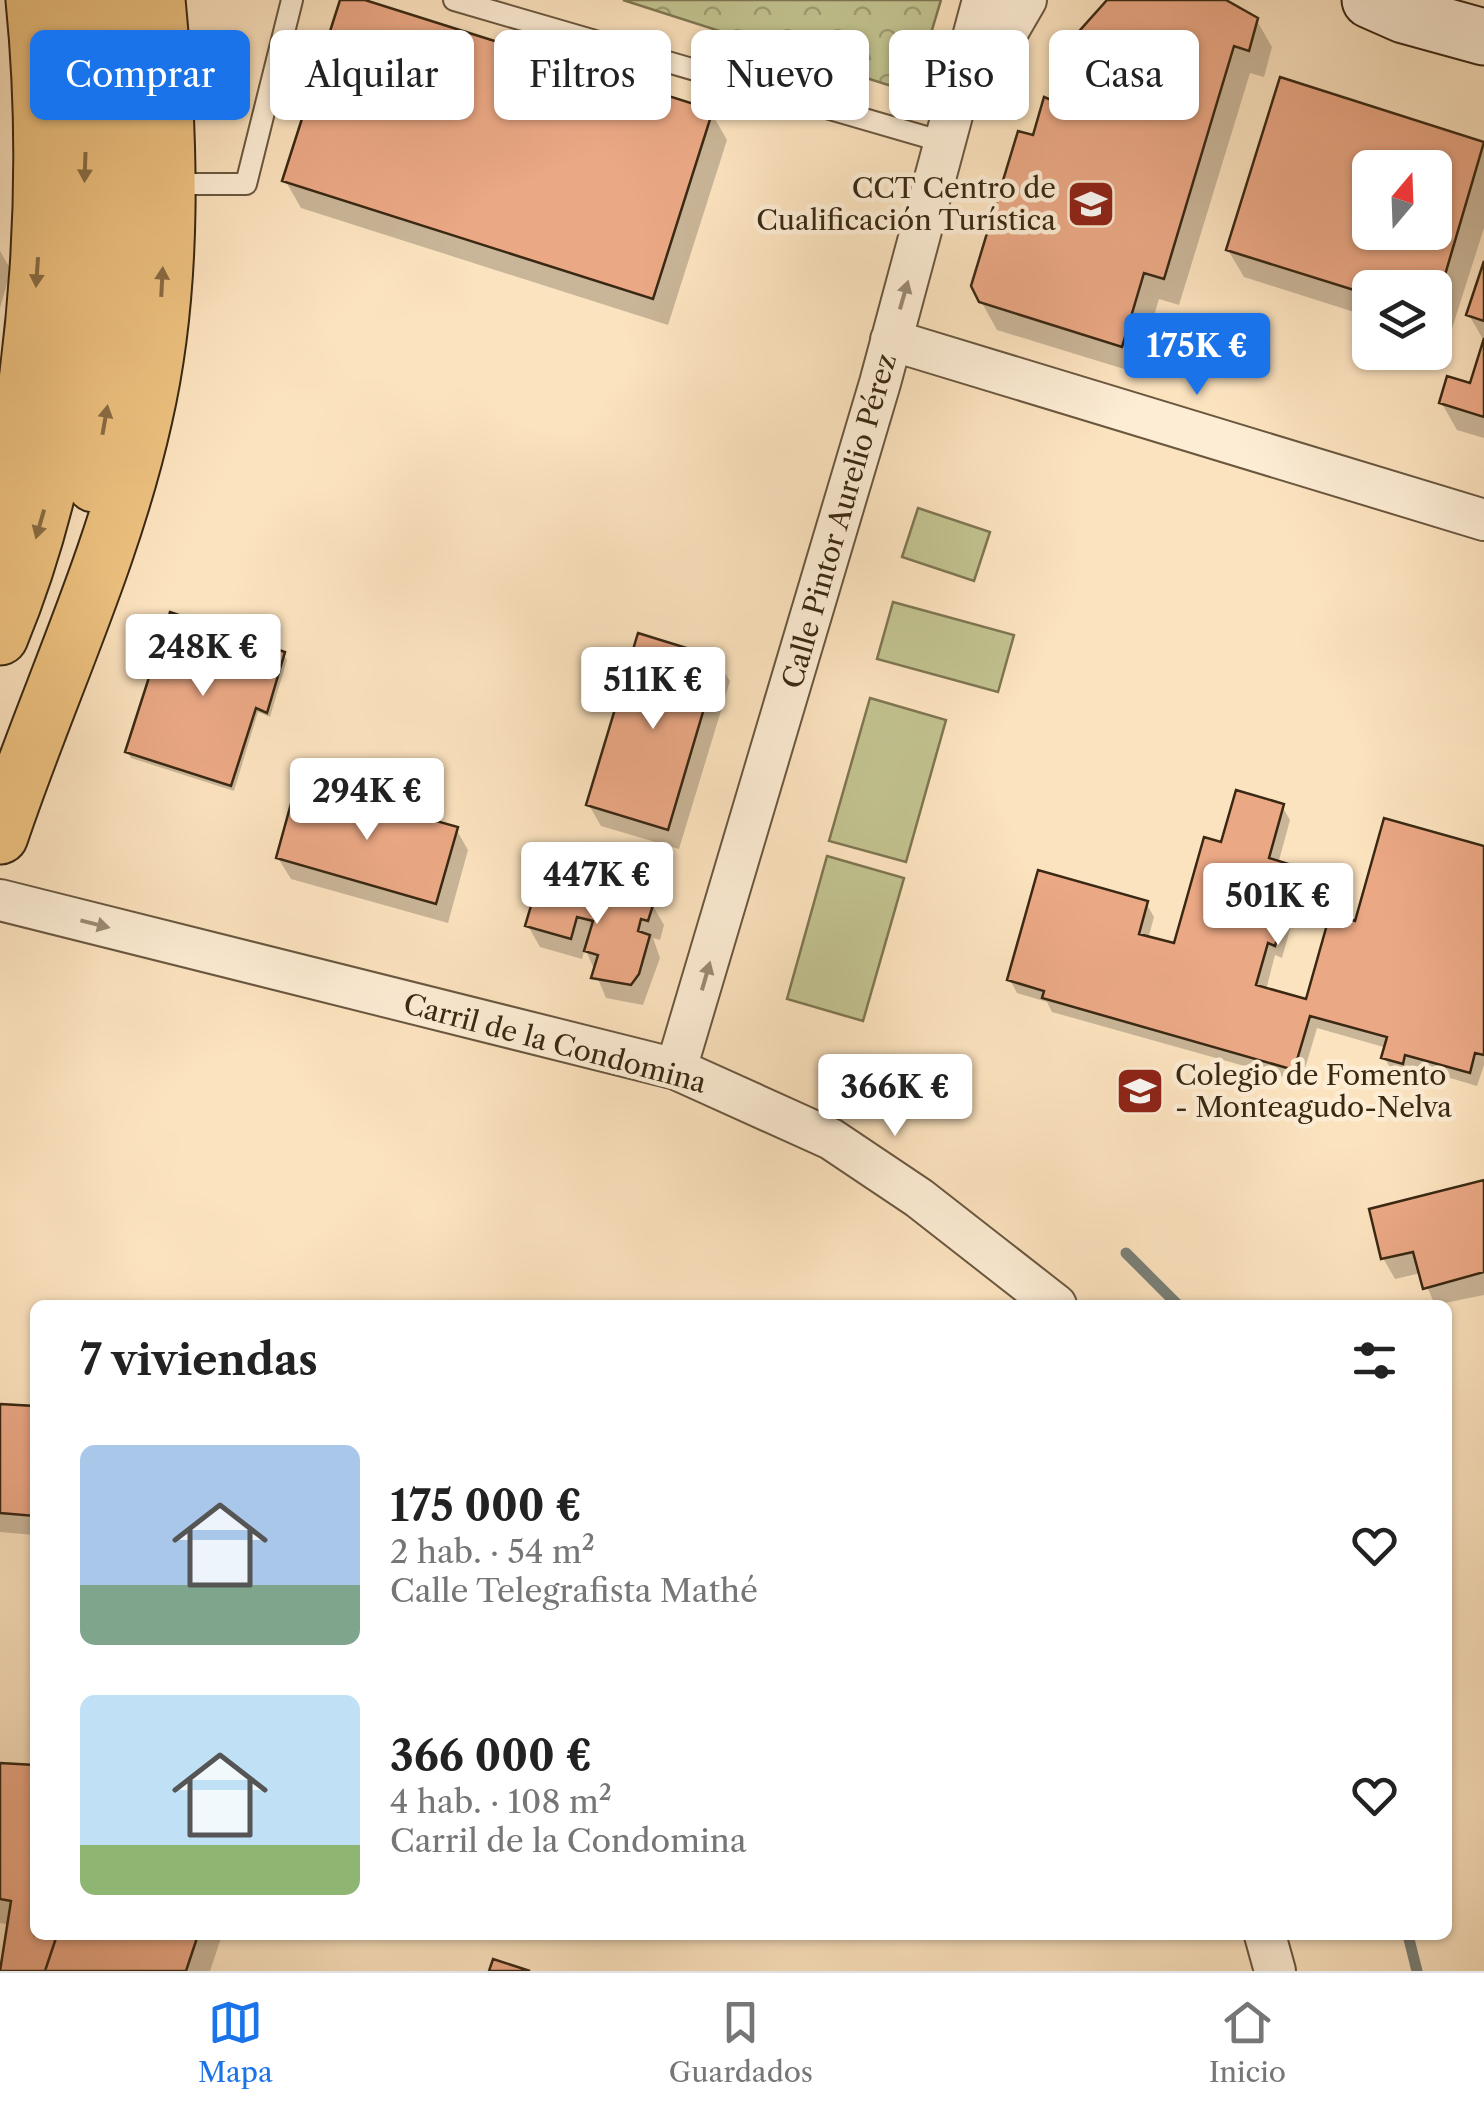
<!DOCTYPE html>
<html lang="es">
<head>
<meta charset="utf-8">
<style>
	:root { --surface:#fff; --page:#f2f2f2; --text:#222; --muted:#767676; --line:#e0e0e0; --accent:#1a73e8 }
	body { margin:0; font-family:"Libre Caslon Text",serif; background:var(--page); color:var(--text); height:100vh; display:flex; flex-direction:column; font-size:38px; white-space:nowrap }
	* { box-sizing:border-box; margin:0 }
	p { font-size:32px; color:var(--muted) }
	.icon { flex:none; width:55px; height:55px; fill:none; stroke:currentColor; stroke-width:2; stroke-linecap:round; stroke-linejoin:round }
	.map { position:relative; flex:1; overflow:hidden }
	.details { position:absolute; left:30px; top:1300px; width:1422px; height:640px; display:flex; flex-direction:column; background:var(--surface); border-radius:15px; box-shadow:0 2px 8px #0004 }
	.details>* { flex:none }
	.top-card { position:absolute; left:30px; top:30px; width:1425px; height:90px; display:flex; gap:20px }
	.needle { width:65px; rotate:19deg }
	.fabs { position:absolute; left:1352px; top:150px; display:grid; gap:20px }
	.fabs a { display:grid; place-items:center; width:100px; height:100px; border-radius:15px; background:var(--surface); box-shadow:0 2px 8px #0004; font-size:50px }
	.price { position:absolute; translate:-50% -85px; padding:0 22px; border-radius:10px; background:#fff; color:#222; font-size:32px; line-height:65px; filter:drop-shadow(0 2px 5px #0008) }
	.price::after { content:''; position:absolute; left:50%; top:60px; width:30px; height:22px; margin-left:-15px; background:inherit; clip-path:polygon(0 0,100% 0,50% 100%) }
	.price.current { background:var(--accent); color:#fff }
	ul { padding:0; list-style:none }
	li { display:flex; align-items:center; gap:30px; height:250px; padding:0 50px }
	li span { display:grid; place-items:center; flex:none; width:280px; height:200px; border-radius:15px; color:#555 }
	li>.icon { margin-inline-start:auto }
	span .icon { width:120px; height:120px; fill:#fffc; stroke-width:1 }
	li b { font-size:42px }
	h2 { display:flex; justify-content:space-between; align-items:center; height:120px; padding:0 50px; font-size:42px }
	.chip { padding:0 35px; border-radius:15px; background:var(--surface); box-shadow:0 2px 8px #0004; font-size:35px; line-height:90px }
	.chip.current { background:var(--accent); color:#fff }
	.dock { display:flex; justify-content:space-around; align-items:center; height:140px; border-top:2px solid var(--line); background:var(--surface); font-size:28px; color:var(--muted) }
	.dock a { display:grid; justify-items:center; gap:5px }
	.dock .current { color:var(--accent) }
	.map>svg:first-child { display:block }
	.green { fill:#c2c390; stroke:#7e7652; stroke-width:2.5 }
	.park { fill:url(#park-crowns); stroke:#7e7652; stroke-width:2.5 }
	.shadow { fill:#0003; fill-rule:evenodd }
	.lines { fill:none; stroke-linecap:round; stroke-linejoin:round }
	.stream { stroke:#798078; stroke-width:11 }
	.building { fill:#eba885; stroke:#392813; stroke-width:2.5; fill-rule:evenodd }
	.lane-casing { stroke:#6a573e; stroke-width:24 }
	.street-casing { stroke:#6a573e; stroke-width:44 }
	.secondary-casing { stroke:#392813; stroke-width:59 }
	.primary-casing { stroke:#392813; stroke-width:59 }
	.lane { stroke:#fdedd5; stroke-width:20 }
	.street { stroke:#fdedd5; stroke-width:40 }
	.secondary { stroke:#fdedd5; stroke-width:55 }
	.primary { stroke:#eec280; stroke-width:55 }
	.oneway { fill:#8a6d44 }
	.oneway2 { fill:#9b8a74 }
	.labels { text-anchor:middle; stroke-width:9; stroke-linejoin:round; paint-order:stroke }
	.poi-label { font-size:28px; fill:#392813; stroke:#fdedd5; text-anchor:end }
	.street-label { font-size:28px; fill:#392813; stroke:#fdedd5 }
</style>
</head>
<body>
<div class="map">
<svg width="1484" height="1971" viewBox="0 0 1484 1971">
	<defs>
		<pattern id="park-crowns" width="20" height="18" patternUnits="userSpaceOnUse" patternTransform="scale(2.5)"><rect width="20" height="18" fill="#c2c390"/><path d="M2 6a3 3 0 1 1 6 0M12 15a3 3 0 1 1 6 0" fill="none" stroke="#9f9e74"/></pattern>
	</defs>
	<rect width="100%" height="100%" fill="#fce3bf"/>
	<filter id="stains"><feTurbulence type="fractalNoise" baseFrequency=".002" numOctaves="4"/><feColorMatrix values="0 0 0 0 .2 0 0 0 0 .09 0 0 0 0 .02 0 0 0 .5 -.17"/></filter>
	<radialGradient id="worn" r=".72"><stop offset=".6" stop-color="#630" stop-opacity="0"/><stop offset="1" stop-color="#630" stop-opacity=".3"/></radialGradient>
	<path class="green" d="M918,508L990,532L974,581L902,557Z
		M893,602L1014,635L998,692L877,659Z
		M870,698L946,720L906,862L829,841Z
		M827,856L904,878L863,1021L787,999Z"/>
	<path class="park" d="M623,0H941L913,93Z"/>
	<path class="shadow" d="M343,0H357L711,112L727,140L668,325L301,208L285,180Z
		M1110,0H1225L1256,19L1272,47L1264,77L1250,73L1179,305L1159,299L1137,373L997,330L981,301L1034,139Z
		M1281,80L1484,144V228L1448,341L1435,337V288H1370V317L1244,277L1228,250ZM1370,168H1435V232H1370Z
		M0,251L11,270L0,308Z
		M1484,269V341L1469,315Z
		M1484,346V438L1457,430L1441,402L1471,386Z
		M283,654L287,660L270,717L258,712L234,791L131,758L128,752Z
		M717,660L730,681L679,849L601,826L589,805Z
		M1282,806L1290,820L1278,864L1317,875L1324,889L1313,928L1292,922L1282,958L1275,955L1266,990L1308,1002L1357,924L1484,849V1065L1477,1086L1413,1067L1410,1076L1392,1071L1384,1057L1387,1048L1317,1028L1301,1082L1052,1012L1047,1002L1017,993L1010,980L1146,903L1154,917L1148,939L1176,946L1223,845Z
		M456,829L468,850L448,923L291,879L278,858Z
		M583,894L592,910L652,904L664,925L660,940L653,938L660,958L643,1005L606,998L585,948L582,959L540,947L528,926Z
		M1484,1183V1295L1435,1305L1421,1273L1395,1279L1383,1258Z
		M0,1406L35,1409V1535L0,1532Z
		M0,1765L35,1768V1935H222L210,1971H0V1961H8L11,1925L0,1923Z"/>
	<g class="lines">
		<path class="stream" d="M1126,1253L1178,1305
			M1408,1935L1417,1971"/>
	</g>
	<path class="building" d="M340,0H365L713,110L653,299L282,181Z
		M1107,0H1226L1258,18L1249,51L1234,46L1164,279L1144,273L1122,347L979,302L971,286L1018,131L1033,135L1044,97L1054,101L1074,37Z
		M1280,77L1484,142L1435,309V288H1370V295L1226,250ZM1370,168H1435V232H1370Z
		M1484,261V321L1466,315Z
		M1484,338V417L1439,403L1447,376L1470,383Z
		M170,612L285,652L267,713L256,708L231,786L125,752Z
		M638,633L719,658L668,830L586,805Z
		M297,782L458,827L436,904L276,858Z
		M1236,790L1284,804L1269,858L1318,873L1306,916L1285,910L1275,946L1268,943L1256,985L1306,999L1330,914L1355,921L1384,818L1484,846V1055L1475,1053L1470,1073L1405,1055L1403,1064L1381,1058L1387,1037L1310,1016L1294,1070L1042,998L1044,991L1007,980L1038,870L1148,901L1139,934L1174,943L1204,837L1221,842Z
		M539,879L585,892L581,904L596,909L600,897L609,900L612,890L654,902L648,921L641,919L638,931L650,935L639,974L631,985L591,978L598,955L584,951L593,921L577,917L571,939L525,926Z
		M1484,1180V1272L1423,1289L1413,1252L1381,1259L1369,1209Z
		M0,1404L35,1406V1516L0,1513Z
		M0,1763L35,1765V1935H57L45,1971H0L11,1901L0,1899Z
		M57,1935H198L186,1971H45Z
		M493,1959L530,1971H489Z"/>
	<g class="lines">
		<g class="lane-casing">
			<path id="lane" d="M454,0L947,143
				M168,184H246L292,0"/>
		</g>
		<g class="street-casing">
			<path id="street" d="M973,91L1026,0
				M891,340L1484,520
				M0,900L676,1069L831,1139L919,1198L1056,1305
				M676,1069L880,383L983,0
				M1265,1935L1275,1971"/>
		</g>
		<g class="secondary-casing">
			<path id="secondary" d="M1370,0L1404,15L1484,37"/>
		</g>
		<g class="primary-casing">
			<path id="primary" d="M94,484C122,323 130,163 118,0
				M0,536C38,362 52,178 34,0
				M0,637C83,436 94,214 77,0
				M0,836C47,696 112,562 144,418C175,284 170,136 157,0"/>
		</g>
		<use href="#lane" class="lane"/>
		<use href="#street" class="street"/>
		<use href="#secondary" class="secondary"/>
		<use href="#primary" class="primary"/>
	</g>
	<defs><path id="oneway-solid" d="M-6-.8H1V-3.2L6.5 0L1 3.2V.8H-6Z" transform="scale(2.5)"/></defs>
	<g class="oneway">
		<use href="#oneway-solid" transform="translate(85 167) rotate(92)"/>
		<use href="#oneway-solid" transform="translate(37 272) rotate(94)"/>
		<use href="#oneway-solid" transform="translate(162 282) rotate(-87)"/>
		<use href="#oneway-solid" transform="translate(105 420) rotate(-80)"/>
		<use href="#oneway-solid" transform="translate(40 524) rotate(106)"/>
	</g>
	<g class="oneway2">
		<use href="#oneway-solid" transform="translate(904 295) rotate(-74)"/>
		<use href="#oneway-solid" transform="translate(95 924) rotate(14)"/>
		<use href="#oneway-solid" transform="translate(706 976) rotate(-74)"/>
	</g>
	<defs>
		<g id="school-square" transform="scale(2.5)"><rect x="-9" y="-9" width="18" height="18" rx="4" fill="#8f2418" stroke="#fdedd5"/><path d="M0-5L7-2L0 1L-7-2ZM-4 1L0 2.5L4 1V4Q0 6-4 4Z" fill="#fff"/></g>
	</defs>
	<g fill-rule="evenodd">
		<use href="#school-square" x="1091" y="204"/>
		<use href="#school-square" x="1140" y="1091"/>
	</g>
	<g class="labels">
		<g class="poi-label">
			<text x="1056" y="198">CCT Centro de<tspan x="1056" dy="32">Cualificación Turística</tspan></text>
			<text x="1175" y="1085" text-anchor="start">Colegio de Fomento<tspan x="1175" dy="32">- Monteagudo-Nelva</tspan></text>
		</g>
		<g class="street-label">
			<text transform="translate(839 521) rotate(-74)" y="10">Calle Pintor Aurelio Pérez</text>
			<text transform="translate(555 1043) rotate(15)" y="10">Carril de la Condomina</text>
		</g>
	</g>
	<rect width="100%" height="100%" filter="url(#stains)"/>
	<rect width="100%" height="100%" fill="url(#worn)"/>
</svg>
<div class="fabs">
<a><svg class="needle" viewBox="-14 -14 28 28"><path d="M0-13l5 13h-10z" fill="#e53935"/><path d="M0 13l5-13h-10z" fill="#767676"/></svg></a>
<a><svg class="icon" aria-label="layers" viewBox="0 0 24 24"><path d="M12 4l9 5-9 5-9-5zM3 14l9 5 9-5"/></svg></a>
</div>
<b class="price current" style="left:1197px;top:398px">175K €</b>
<b class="price" style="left:203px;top:699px">248K €</b>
<b class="price" style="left:653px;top:732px">511K €</b>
<b class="price" style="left:367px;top:843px">294K €</b>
<b class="price" style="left:597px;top:927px">447K €</b>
<b class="price" style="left:1278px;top:948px">501K €</b>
<b class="price" style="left:895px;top:1139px">366K €</b>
<div class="top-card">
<a class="chip current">Comprar</a>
<a class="chip">Alquilar</a>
<a class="chip">Filtros</a>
<a class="chip">Nuevo</a>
<a class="chip">Piso</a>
<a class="chip">Casa</a>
</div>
<section class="details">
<h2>7 viviendas<svg class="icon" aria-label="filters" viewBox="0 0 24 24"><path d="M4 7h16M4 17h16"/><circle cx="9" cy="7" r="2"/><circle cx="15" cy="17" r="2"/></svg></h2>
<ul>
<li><span style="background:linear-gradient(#a9c7e8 70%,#7fa58c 0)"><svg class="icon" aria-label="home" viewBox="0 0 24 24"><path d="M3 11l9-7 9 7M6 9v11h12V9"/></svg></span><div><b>175 000 €</b><p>2 hab. · 54 m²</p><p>Calle Telegrafista Mathé</p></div><svg class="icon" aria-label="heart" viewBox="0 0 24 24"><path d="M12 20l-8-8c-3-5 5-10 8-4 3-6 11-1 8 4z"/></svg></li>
<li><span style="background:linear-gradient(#bfe0f5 75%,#8fb573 0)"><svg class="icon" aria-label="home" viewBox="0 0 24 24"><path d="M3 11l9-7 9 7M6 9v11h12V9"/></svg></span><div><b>366 000 €</b><p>4 hab. · 108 m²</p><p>Carril de la Condomina</p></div><svg class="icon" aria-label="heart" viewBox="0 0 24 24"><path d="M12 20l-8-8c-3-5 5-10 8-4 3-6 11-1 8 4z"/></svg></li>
</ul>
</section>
</div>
<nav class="dock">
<a class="current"><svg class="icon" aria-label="map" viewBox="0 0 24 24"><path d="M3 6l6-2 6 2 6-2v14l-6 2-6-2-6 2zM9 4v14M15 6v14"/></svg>Mapa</a>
<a><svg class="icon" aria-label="saved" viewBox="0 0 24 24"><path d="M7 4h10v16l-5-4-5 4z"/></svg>Guardados</a>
<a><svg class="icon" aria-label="home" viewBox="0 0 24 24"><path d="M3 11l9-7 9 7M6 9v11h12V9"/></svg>Inicio</a>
</nav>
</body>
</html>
